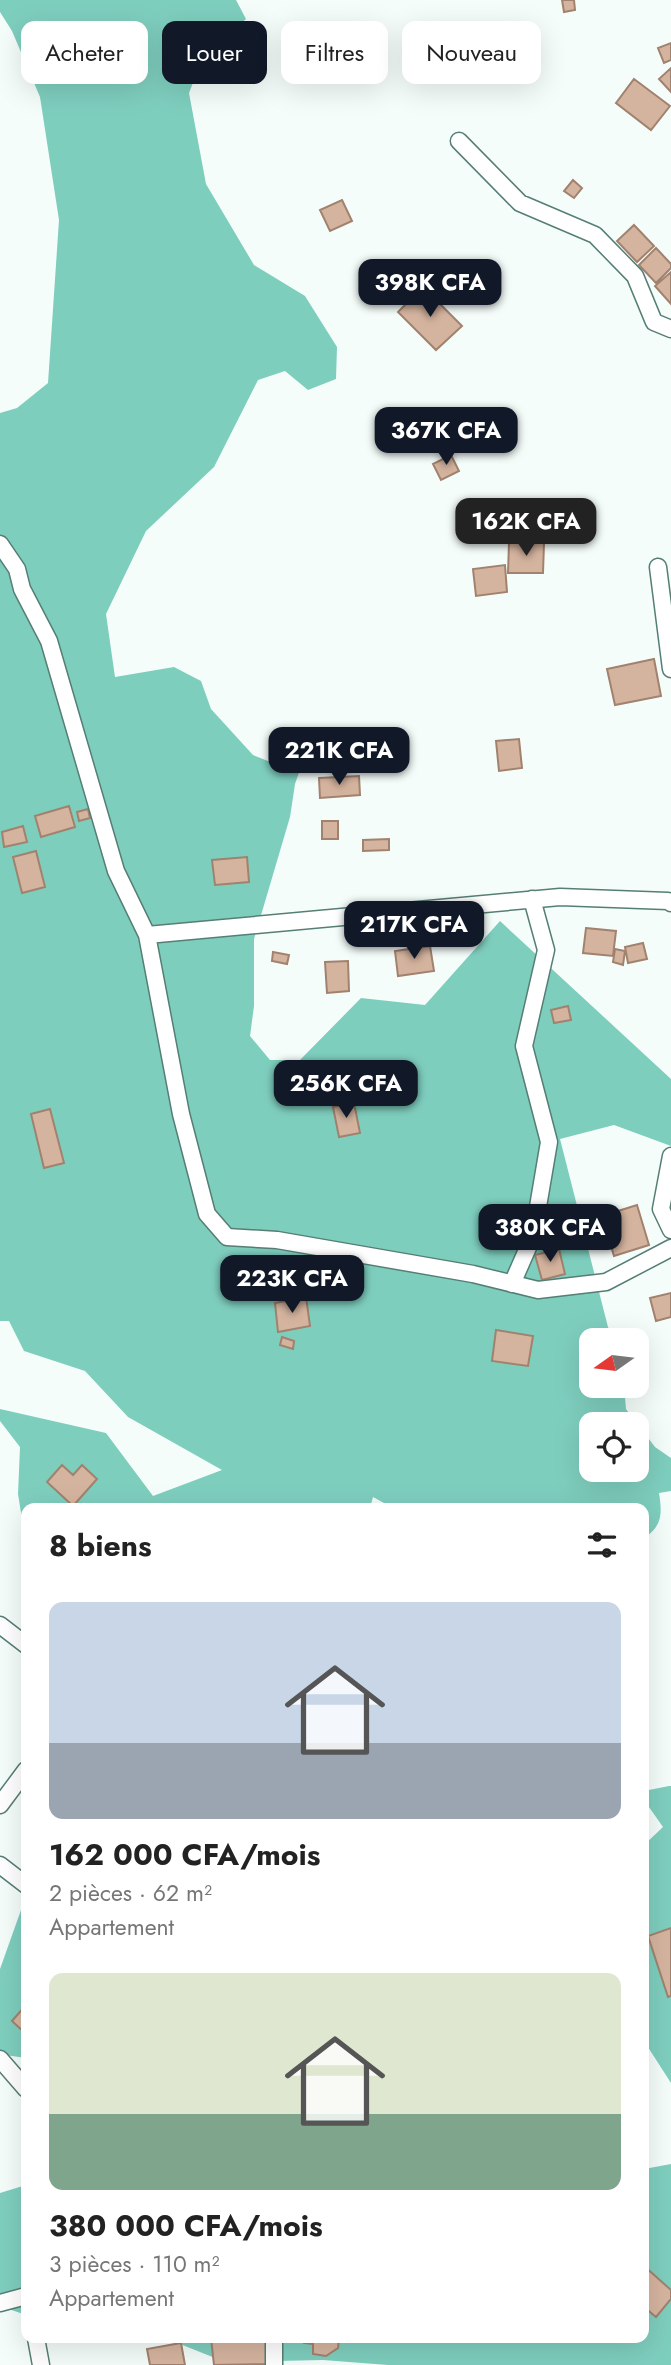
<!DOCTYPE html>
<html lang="fr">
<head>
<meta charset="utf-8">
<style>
	:root { --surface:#fff; --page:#f6f6f6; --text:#222; --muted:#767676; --accent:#111827 }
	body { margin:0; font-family:Jost,sans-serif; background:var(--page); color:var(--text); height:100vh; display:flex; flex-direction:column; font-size:26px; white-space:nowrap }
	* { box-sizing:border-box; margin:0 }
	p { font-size:23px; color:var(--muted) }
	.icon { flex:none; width:38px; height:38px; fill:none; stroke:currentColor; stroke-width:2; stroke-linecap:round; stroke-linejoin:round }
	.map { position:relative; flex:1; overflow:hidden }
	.details { position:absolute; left:21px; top:1503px; width:628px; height:840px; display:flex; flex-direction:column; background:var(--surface); border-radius:14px; box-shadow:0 7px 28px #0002 }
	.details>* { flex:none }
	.guide { position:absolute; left:21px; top:21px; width:630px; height:63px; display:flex; gap:14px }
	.needle { width:46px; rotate:256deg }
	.controls { position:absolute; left:579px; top:1328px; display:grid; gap:14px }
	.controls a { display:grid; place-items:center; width:70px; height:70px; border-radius:14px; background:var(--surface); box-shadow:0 7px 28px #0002; font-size:35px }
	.price { position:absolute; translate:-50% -60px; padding:0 16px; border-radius:14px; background:var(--accent); color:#fff; font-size:23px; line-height:46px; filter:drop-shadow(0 2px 4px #0008) }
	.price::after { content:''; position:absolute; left:50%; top:42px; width:21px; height:16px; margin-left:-10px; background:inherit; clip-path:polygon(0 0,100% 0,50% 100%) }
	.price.current { background:#222; color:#fff }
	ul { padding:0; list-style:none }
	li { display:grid; align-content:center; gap:14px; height:371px; padding:0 28px }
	li span { display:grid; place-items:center; height:217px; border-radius:14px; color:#555 }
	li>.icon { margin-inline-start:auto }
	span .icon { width:126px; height:126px; fill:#fffc; stroke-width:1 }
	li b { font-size:30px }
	h2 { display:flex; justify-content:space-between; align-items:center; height:84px; padding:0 28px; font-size:30px }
	.pill { padding:0 24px; border-radius:14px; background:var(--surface); box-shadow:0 7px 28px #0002; font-size:24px; line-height:63px }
	.pill.current { background:var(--accent); color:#fff }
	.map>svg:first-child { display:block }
	.forest { fill:#7ecebe; fill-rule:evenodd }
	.building { fill:#d5b49f; stroke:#a1826e; stroke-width:2 }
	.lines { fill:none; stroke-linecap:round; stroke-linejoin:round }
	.minor-casing { stroke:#557e75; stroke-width:19 }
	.minor { stroke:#fff; stroke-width:16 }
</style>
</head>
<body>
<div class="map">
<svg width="671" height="2365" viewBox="0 0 671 2365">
	<rect width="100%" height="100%" fill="#f5fdfb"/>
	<path class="forest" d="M0,0H236L246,19L202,60L189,93L206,184L254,265L305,296L337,347L336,379L308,390L285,371L258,380L214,467L146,531L106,614L115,677L174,667L201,681L211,709L253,755L278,765L305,755L295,784L290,817L254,939V1006L250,1036L270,1060H300L361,998L425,1005L500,921L671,1079V1146L614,1125L560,1139L608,1327L615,1340H592V1386H624L626,1409L655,1447L671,1458V1491L659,1493C662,1512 663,1526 644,1538V1508H393L373,1497L370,1508H26V1544L18,1494L20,1447L0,1421V1409L106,1433L153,1496L222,1470L128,1417L85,1371L24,1351L9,1321H0V413L17,408L48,383L59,220L40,97L12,31L0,12ZM592,1424H637V1470H592Z
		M669,1786H671V2083L644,2041V1845L663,1827L644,1800V1791Z
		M26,1896V2058L5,2055L0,2051V1969Z
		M671,2164V2365H388L323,2360L225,2362L165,2338H644V2169Z
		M26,2185V2315L0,2306V2193Z"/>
	<path class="building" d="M562,0H574L575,10L564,12Z
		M671,43V60L664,63L658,48Z
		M671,68V92L659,79Z
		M634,79L670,106L651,130L616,103Z
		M573,180L582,188L574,198L564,191Z
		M342,200L352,221L330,231L320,210Z
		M634,225L654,246L637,262L617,241Z
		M656,248L671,264V268L656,283L639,265Z
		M671,272V304L655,286Z
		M423,287L462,326L436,350L398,312Z
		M451,455L459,471L441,480L433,464Z
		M509,542L544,543L543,573H508Z
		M505,565L507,592L476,596L473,569Z
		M654,659L661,696L615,705L607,669Z
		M519,739L522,768L499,771L496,741Z
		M359,776L360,795L320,798L319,778Z
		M69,806L75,827L41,837L35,816Z
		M88,809L90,818L79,821L77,812Z
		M322,821H338V839H322Z
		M23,826L27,842L4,847L2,832Z
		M389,839V850L363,851V840Z
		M36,851L45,887L22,893L13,857Z
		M247,857L249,882L215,885L212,860Z
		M586,928L616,931L613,956L583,953Z
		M643,943L647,959L628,963L625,947Z
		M430,946L434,971L398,976L395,951Z
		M615,949L625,951L623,965L613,962Z
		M273,952L289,955L287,964L272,961Z
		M348,961L349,991L327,993L325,962Z
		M568,1006L571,1020L554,1023L551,1010Z
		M354,1103L360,1133L339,1137L333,1107Z
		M50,1109L64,1163L44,1168L31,1114Z
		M637,1205L649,1245L614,1256L602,1216Z
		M559,1249L565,1274L542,1280L535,1255Z
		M671,1293V1317L656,1321L650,1298Z
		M306,1297L310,1326L278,1332L275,1303Z
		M496,1330L533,1336L528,1366L492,1361Z
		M282,1337L294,1341L293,1349L280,1345Z
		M62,1465L73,1475L82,1465L97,1479L73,1506L47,1482Z
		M671,1928V1996L668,1997L648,1936Z
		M26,2005V2034L12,2021Z
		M644,2266L671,2290V2299L656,2317L644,2307Z
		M211,2338H267L270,2364L214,2365Z
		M305,2338H339L338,2348L326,2356L313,2354V2344L304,2343Z
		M181,2343L185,2365H150L147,2349Z"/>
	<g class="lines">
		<g class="minor-casing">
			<path id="minor" d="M459,141L520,203L595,235L635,276L654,322L671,329
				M0,544L17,569L22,589L49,641L116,871L147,935L181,1114L207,1214L227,1237L277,1240L473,1274L538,1290L606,1282L671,1248
				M658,567L671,669
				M147,935L560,897L668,901L671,903
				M671,1156L661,1209L671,1230
				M512,1284L533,1236L549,1142L524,1046L546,950L532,899
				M0,1625L26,1645
				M0,1805L26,1770
				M0,1865L26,1885
				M0,2059L26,2089
				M0,2303L26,2296
				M36,2338L41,2365
				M274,2365V2338"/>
		</g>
		<use href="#minor" class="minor"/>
	</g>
</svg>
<div class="controls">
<a><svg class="needle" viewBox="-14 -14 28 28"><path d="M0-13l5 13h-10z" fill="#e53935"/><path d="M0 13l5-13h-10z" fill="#767676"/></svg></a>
<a><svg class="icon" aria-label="locate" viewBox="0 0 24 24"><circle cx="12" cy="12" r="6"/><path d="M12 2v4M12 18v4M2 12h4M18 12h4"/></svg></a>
</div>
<b class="price" style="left:430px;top:319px">398K CFA</b>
<b class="price" style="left:446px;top:467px">367K CFA</b>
<b class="price current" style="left:526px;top:558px">162K CFA</b>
<b class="price" style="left:339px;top:787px">221K CFA</b>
<b class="price" style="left:414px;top:961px">217K CFA</b>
<b class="price" style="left:346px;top:1120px">256K CFA</b>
<b class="price" style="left:550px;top:1264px">380K CFA</b>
<b class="price" style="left:292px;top:1315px">223K CFA</b>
<div class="guide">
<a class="pill">Acheter</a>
<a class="pill current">Louer</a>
<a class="pill">Filtres</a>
<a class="pill">Nouveau</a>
</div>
<section class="details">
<h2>8 biens<svg class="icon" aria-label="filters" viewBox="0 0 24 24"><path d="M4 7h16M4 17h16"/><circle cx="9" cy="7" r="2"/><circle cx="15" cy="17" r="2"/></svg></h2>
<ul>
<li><span style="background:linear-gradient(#c9d6e8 65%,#9aa5b1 0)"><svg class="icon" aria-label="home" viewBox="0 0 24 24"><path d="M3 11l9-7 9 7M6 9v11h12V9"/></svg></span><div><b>162 000 CFA/mois</b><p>2 pièces · 62 m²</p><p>Appartement</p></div></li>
<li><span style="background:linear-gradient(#dfe7d0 65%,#7fa58c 0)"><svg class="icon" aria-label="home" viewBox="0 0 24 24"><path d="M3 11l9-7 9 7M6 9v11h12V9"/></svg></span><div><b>380 000 CFA/mois</b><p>3 pièces · 110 m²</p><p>Appartement</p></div></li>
</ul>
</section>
</div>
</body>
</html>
